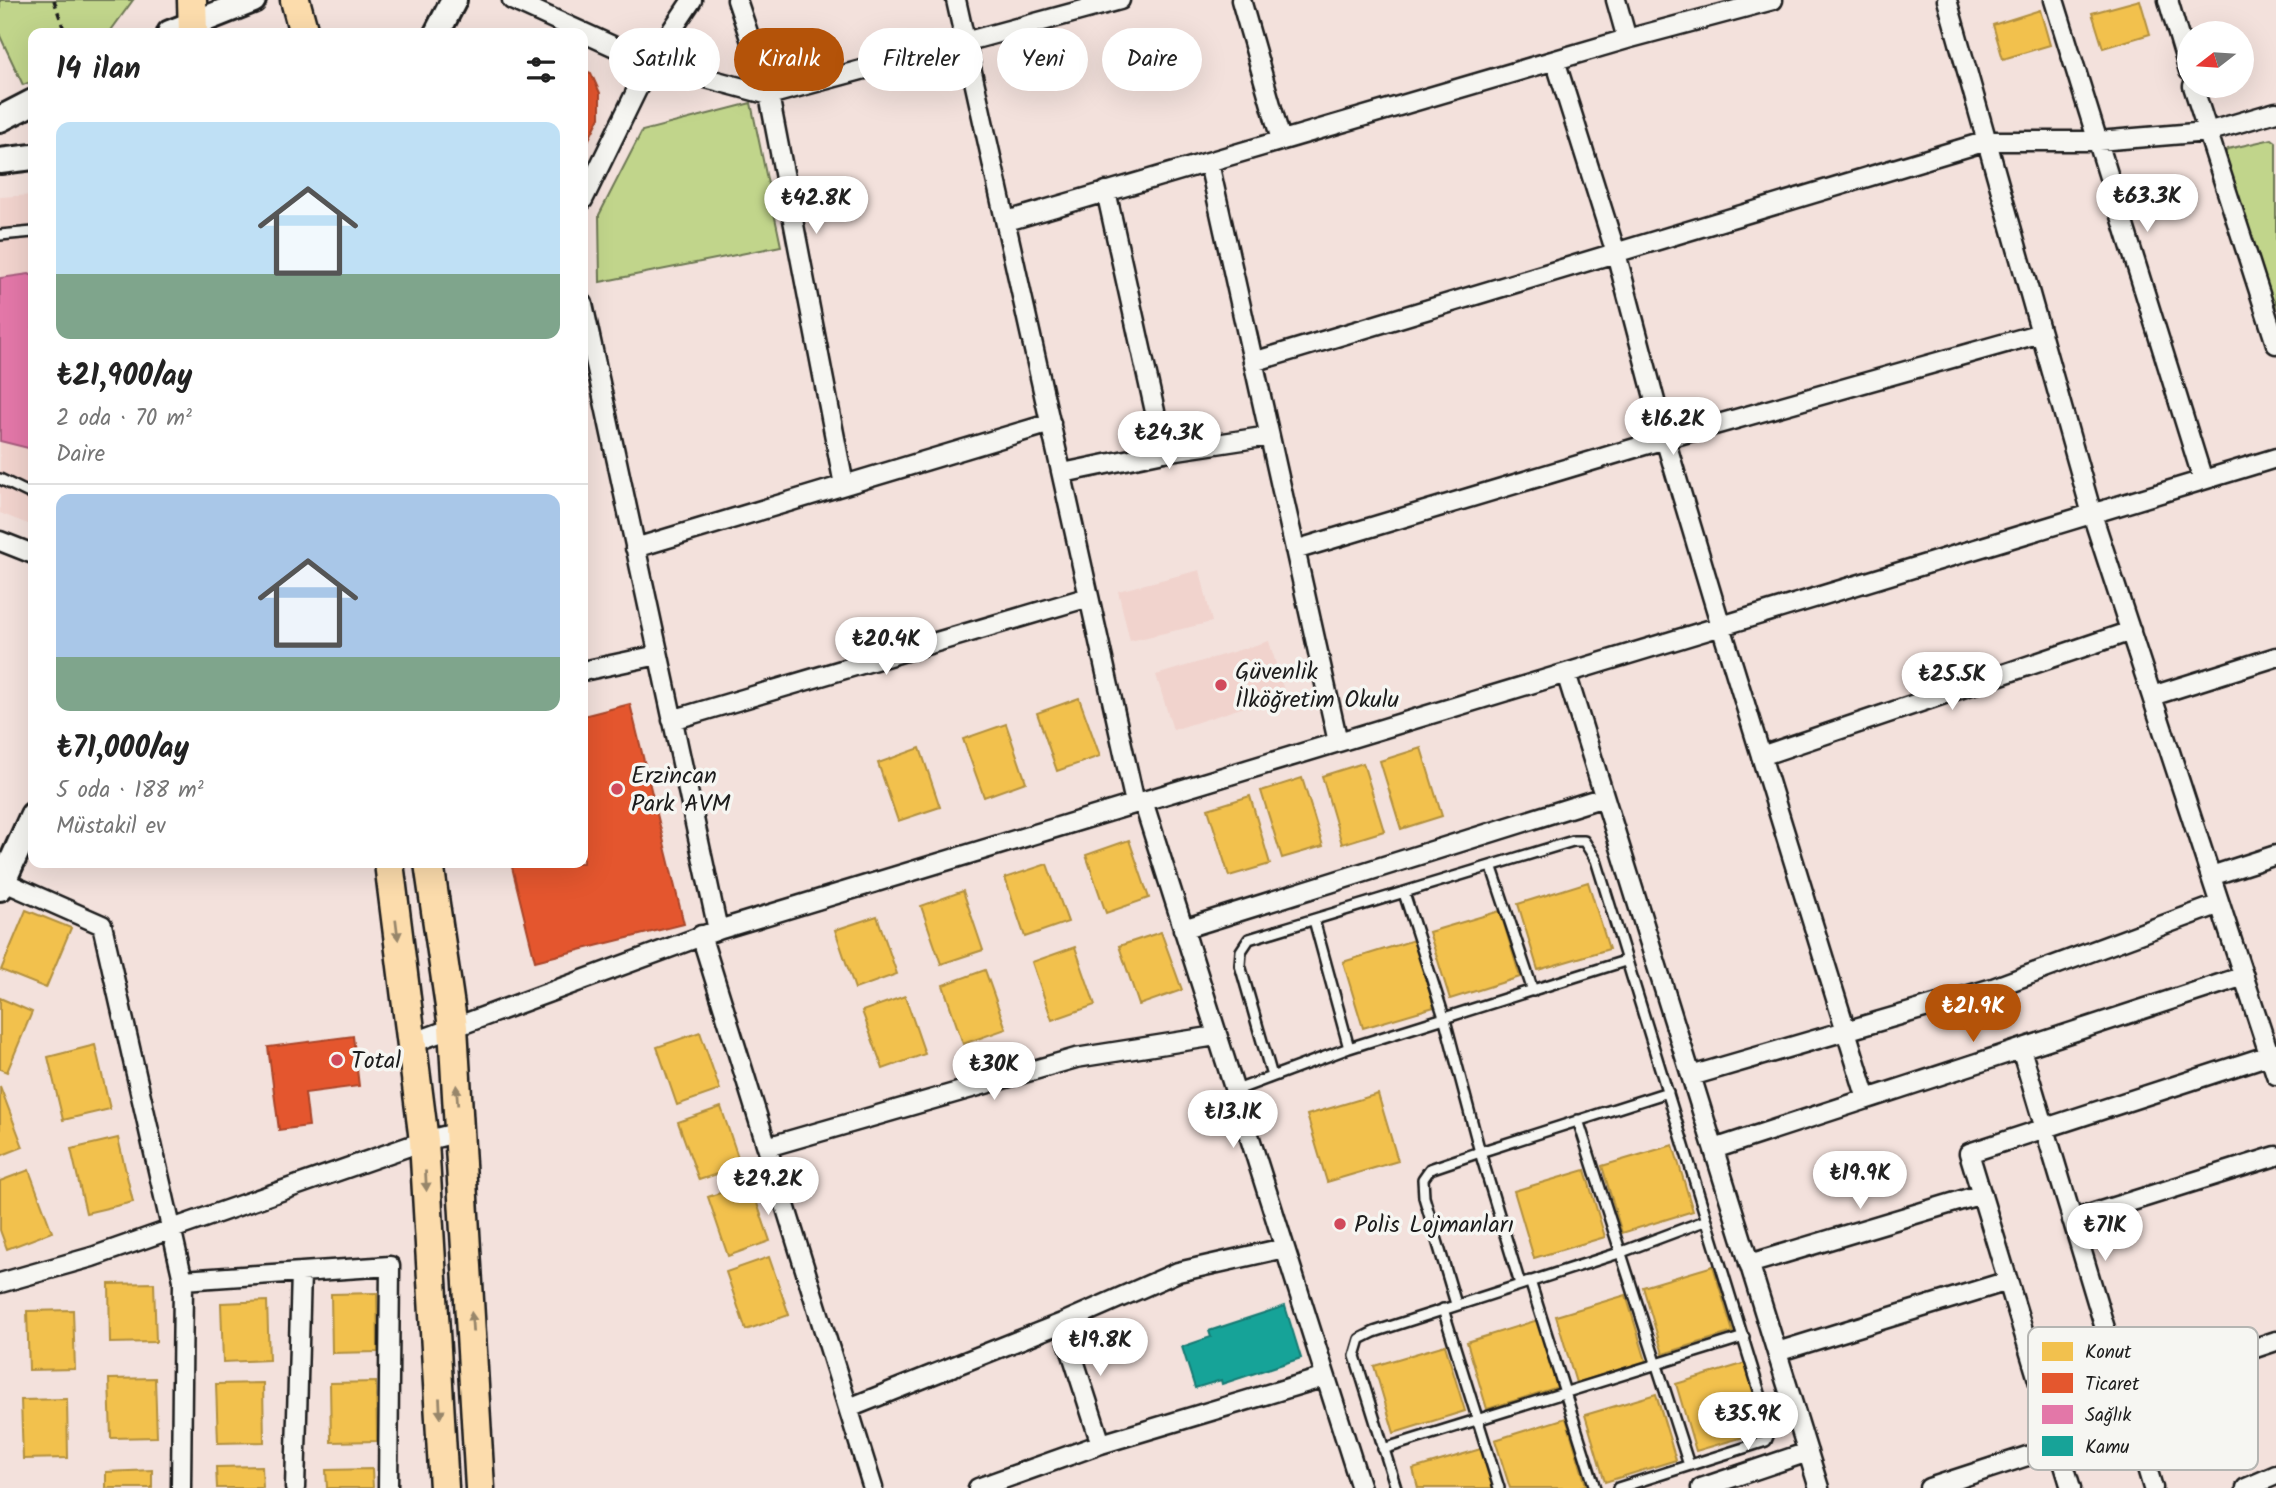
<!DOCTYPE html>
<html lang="tr">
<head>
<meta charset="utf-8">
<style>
	:root { --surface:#fff; --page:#f2f2f2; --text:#222; --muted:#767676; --line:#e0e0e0; --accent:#b45309 }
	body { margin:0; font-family:Kalam,sans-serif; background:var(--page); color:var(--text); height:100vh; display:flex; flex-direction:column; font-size:26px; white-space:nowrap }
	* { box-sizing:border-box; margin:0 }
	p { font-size:23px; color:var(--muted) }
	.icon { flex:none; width:38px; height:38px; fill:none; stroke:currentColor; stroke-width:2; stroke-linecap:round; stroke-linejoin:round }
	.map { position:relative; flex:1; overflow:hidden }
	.sheet { position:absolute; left:28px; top:28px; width:560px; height:840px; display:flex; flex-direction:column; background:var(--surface); border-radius:14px; box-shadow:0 7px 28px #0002 }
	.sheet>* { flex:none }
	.top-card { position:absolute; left:609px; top:28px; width:665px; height:63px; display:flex; gap:14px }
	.needle { width:46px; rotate:253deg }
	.tools { position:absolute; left:2177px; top:21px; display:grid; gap:14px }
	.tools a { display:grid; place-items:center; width:77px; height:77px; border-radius:50%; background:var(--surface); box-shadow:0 7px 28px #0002; font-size:35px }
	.price { position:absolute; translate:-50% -60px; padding:0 16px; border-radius:24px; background:#fff; color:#222; font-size:23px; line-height:46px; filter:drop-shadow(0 2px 4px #0008) }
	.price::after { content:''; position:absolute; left:50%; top:42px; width:21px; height:16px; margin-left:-10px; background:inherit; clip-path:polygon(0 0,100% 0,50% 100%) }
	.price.active { background:var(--accent); color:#fff }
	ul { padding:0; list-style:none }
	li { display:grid; align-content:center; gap:14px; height:371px; padding:0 28px }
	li+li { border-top:2px solid var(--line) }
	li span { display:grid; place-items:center; height:217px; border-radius:14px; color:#555 }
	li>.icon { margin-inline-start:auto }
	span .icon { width:126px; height:126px; fill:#fffc; stroke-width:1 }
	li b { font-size:30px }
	h2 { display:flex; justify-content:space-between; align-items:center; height:84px; padding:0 28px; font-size:30px }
	.chip { padding:0 24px; border-radius:32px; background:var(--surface); box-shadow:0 7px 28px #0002; font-size:24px; line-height:63px }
	.chip.active { background:var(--accent); color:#fff }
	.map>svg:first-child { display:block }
	.built { fill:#f1d3cd }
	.green { fill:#c1d58b; stroke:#6e7854; stroke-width:2 }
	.homes { fill:#f2c14e; stroke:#b2903f; stroke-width:2 }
	.shops { fill:#e4572e; stroke:#a84529; stroke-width:2 }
	.health { fill:#e377a8; stroke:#a75c7e; stroke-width:2 }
	.public { fill:#17a398; stroke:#187a73; stroke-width:2 }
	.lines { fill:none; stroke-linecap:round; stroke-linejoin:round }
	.service-casing { stroke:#1c1c1c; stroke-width:14 }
	.minor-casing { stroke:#1c1c1c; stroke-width:23 }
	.secondary-casing { stroke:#1c1c1c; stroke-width:30 }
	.primary-casing { stroke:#1c1c1c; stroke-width:33 }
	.path { stroke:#1c1c1c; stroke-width:3.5; stroke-dasharray:7 5; stroke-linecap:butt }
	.service { stroke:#f6f6f2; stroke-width:9 }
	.minor { stroke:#f6f6f2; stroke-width:18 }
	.secondary { stroke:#f6f6f2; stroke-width:24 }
	.primary { stroke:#fcdcac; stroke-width:28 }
	.oneway { fill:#97866b }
	.poi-dot { fill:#d1495b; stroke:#f6f6f2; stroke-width:2.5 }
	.labels { text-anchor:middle; stroke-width:7; stroke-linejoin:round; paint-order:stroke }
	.poi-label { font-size:24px; fill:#1c1c1c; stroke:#f6f6f2; text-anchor:start }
	.key { fill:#f6f6f2; stroke:#b5b5b2; stroke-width:2 }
	.key-label { font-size:19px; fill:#1c1c1c }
</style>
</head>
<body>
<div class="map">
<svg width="2276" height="1488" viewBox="0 0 2276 1488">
	<rect width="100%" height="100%" fill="#f3e1dc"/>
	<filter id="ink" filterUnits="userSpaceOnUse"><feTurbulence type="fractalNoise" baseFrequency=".0143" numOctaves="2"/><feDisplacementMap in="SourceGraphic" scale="14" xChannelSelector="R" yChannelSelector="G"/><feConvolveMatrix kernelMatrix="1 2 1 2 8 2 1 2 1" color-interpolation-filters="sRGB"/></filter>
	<g filter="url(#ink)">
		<path class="built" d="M33,195V526L0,513V197Z
			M1200,570L1212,622L1130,641L1118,591Z
			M1269,641L1285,694L1173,730L1156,675Z"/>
		<path class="green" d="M0,0H133L109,33H33V81L23,85L0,36Z
			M751,103L781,246L600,282L599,215L642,131Z
			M2272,139L2276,142V313L2223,155L2228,149Z"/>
		<path class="homes" d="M2140,0L2150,34L2103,48L2092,13Z
			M2040,10L2050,45L2003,59L1993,25Z
			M1079,698L1100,756L1057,771L1037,713Z
			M1006,724L1026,782L984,797L963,739Z
			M920,748L940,807L898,821L878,763Z
			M1421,748L1442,816L1401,829L1380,761Z
			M1363,763L1384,831L1342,844L1322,776Z
			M1302,778L1323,846L1282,858L1261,791Z
			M1250,796L1270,864L1229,876L1208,809Z
			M1129,840L1149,898L1106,913L1086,855Z
			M1047,864L1068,922L1025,937L1005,878Z
			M1588,882L1609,949L1538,970L1518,904Z
			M963,891L983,950L941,964L921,906Z
			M26,910L71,928L46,988L1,970Z
			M1500,911L1520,977L1450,999L1429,932Z
			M877,916L897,974L855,989L835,930Z
			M1161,932L1182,990L1139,1005L1119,946Z
			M1414,940L1434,1007L1363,1028L1343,962Z
			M1075,947L1095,1005L1052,1020L1032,962Z
			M985,970L1006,1029L963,1044L943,985Z
			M905,996L925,1054L883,1069L862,1011Z
			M0,998L32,1012L7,1072L0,1069Z
			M700,1032L720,1090L677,1105L657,1047Z
			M95,1045L110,1109L63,1120L48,1057Z
			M0,1086L23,1147L0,1156Z
			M1378,1094L1398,1161L1327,1182L1307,1115Z
			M721,1107L741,1166L699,1180L678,1122Z
			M118,1138L133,1202L86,1213L71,1149Z
			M1673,1145L1693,1211L1622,1233L1602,1166Z
			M29,1170L52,1232L7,1249L0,1230V1181Z
			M1585,1170L1605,1237L1534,1258L1514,1191Z
			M750,1183L770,1241L728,1256L708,1197Z
			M769,1257L789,1315L746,1330L726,1272Z
			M1713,1266L1733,1332L1663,1354L1643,1287Z
			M154,1283L156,1342L110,1343L109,1284Z
			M377,1293L378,1352L332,1353L331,1294Z
			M1626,1295L1646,1361L1576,1383L1556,1316Z
			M267,1301L269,1360L223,1362L221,1303Z
			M73,1310L75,1369L29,1370L27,1311Z
			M1538,1320L1558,1387L1487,1409L1467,1342Z
			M1445,1345L1465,1411L1394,1433L1374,1366Z
			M1746,1363L1767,1430L1696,1451L1676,1384Z
			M155,1378L157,1437L111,1438L109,1379Z
			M376,1382L377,1441L331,1442L330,1383Z
			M263,1383L264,1442L218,1443L216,1384Z
			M1656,1394L1676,1460L1605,1482L1585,1415Z
			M67,1399L68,1458L23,1459L21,1400Z
			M1566,1418L1586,1485L1576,1488H1510L1495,1440Z
			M1484,1448L1496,1488H1418L1413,1469Z
			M262,1466L263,1488H217L216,1467Z
			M372,1469L373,1488H327L326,1470Z
			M152,1470V1488H106V1472Z"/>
		<path class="shops" d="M583,70L591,73L600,93V117L583,151Z
			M630,704L684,924L535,961L511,863H583V716Z
			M353,1036L359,1086L305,1093L309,1126L279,1130L268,1047Z"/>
		<path class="health" d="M29,274L33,276L32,449L0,441V278Z"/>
		<path class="public" d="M1285,1306L1301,1358L1222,1384L1221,1380L1195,1388L1182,1347L1211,1337L1209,1331Z"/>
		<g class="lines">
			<g class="service-casing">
				<path id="service" d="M0,235L33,232
					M0,479L33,495
					M1492,868L1533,991
					M1404,893L1445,1020L1480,1152L1430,1169L1423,1179L1424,1197L1456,1304
					M1314,920L1349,1048
					M1272,1076L1240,965L1241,951L1249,939L1573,841H1584L1596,860L1771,1429L1766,1441L1618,1488
					M1234,1091L1349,1048L1625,961
					M1578,1120L1689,1465
					M1530,1281L1595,1488
					M1520,1284L1480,1152L1668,1092
					M1443,1309L1499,1488
					M1383,1449L1744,1337
					M1396,1488L1355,1356L1360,1339L1374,1332L1619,1253L1707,1220"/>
			</g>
			<g class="minor-casing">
				<path id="minor" d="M512,0L650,63L769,95L1120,0
					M737,0L769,95L844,485
					M956,0L1135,803
					M1241,0L1281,140
					M1616,0L1627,39
					M1947,0L2092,514L2276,1075
					M2054,0L2203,480
					M2168,0L2189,71
					M1555,60L1616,253L1665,439L1721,626L1867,1099
					M2193,86L2276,344
					M1209,163L1338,742
					M1106,191L1164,452
					M583,200L650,63L692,0
					M1007,221L1627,39L1773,0
					M583,304L718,930
					M1253,362L1987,141H2098L2207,132L2276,112
					M1063,473L1164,452L1269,436
					M0,541L33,554
					M635,548L1051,423
					M1295,550L1665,439L2041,333
					M583,671L658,655
					M1566,673L1819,1488
					M2152,696L2276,657
					M672,720L1089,597
					M1761,756L2131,631
					M1143,801L1361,1488
					M2211,876L2276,855
					M0,880L102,925L183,1280L181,1488
					M1183,929L1604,797
					M701,935L873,1488
					M412,1043L718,930L2276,458
					M2021,1049L2153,1488
					M1691,1076L1993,988L2220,904
					M767,1147L1076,1058L1216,1036
					M1714,1149L2244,976
					M2072,1220L2276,1156
					M1749,1264L1982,1194
					M183,1280L390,1266L388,1488
					M0,1283L92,1257L424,1141L460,1132
					M1062,1323L1101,1444
					M1777,1352L2008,1281
					M2124,1392L2276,1341
					M849,1408L1062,1323L1178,1272L1284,1248
					M295,1488L301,1272
					M978,1488L1101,1444L1325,1377
					M1701,1488L1808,1452
					M1929,1488L2058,1446
					M2071,1488L1969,1153L2276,1053
					M2246,1488L2276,1475"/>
			</g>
			<g class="secondary-casing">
				<path id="secondary" d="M170,33L253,0
					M437,33L454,0
					M0,119L33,102
					M0,161L33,157
					M0,888L33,815"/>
			</g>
			<g class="primary-casing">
				<path id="primary" d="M192,0L193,33
					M295,0L304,33
					M389,863L424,1141L444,1488
					M429,863L453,1027L480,1488"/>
			</g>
			<path class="path" d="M54,0L65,33"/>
			<use href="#service" class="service"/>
			<use href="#minor" class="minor"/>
			<use href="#secondary" class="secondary"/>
			<use href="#primary" class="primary"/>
		</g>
		<defs><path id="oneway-solid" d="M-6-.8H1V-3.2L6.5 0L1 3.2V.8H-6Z" transform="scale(1.75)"/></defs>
		<g class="oneway">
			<use href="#oneway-solid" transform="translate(397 930) rotate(83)"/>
			<use href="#oneway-solid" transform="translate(457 1095) rotate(-94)"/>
			<use href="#oneway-solid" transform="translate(426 1181) rotate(87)"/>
			<use href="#oneway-solid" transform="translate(472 1322) rotate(-94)"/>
			<use href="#oneway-solid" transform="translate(440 1408) rotate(87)"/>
		</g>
	</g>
	<g class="poi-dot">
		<circle cx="1221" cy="685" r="7"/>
		<circle cx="617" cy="789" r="7"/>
		<circle cx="337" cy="1060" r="7"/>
		<circle cx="1340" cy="1224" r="7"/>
	</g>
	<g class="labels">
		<g class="poi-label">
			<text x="1235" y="679">Güvenlik<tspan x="1235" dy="28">İlköğretim Okulu</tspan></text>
			<text x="631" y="783">Erzincan<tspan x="631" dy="28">Park AVM</tspan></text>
			<text x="351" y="1068">Total</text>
			<text x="1354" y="1232">Polis Lojmanları</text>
		</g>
	</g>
	<rect x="2028" y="1327" width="230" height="143" rx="10" class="key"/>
	<rect x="2042" y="1342" width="31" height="19" fill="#f2c14e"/>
	<rect x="2042" y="1373" width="31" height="20" fill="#e4572e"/>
	<rect x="2042" y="1405" width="31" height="19" fill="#e377a8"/>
	<rect x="2042" y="1436" width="31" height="20" fill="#17a398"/>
	<g class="key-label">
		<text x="2085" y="1358">Konut</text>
		<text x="2085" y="1390">Ticaret</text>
		<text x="2085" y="1421">Sağlık</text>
		<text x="2085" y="1453">Kamu</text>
	</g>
</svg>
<div class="tools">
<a><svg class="needle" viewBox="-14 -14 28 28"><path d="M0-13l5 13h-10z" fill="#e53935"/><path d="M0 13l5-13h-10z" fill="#767676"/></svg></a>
</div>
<b class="price" style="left:2147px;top:234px">₺63.3K</b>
<b class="price" style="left:816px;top:236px">₺42.8K</b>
<b class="price" style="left:1673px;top:457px">₺16.2K</b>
<b class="price" style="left:1169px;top:471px">₺24.3K</b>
<b class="price" style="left:886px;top:677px">₺20.4K</b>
<b class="price" style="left:1952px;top:712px">₺25.5K</b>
<b class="price active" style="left:1973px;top:1044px">₺21.9K</b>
<b class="price" style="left:994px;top:1102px">₺30K</b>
<b class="price" style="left:1233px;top:1150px">₺13.1K</b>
<b class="price" style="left:1860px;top:1211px">₺19.9K</b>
<b class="price" style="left:768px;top:1217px">₺29.2K</b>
<b class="price" style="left:2105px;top:1263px">₺71K</b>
<b class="price" style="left:1100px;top:1378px">₺19.8K</b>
<b class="price" style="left:1748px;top:1452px">₺35.9K</b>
<div class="top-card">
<a class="chip">Satılık</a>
<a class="chip active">Kiralık</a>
<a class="chip">Filtreler</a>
<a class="chip">Yeni</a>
<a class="chip">Daire</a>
</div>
<section class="sheet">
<h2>14 ilan<svg class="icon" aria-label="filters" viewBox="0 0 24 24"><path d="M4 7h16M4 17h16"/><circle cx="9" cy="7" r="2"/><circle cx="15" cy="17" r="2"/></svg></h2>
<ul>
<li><span style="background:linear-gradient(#bfe0f5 70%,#7fa58c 0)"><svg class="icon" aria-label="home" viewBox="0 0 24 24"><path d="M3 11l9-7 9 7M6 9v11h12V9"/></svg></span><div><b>₺21,900/ay</b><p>2 oda · 70 m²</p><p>Daire</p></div></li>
<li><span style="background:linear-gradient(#a9c7e8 75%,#7fa58c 0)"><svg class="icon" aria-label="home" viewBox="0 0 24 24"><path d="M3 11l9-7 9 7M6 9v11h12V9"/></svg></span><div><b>₺71,000/ay</b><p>5 oda · 188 m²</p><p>Müstakil ev</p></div></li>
</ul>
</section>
</div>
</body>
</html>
